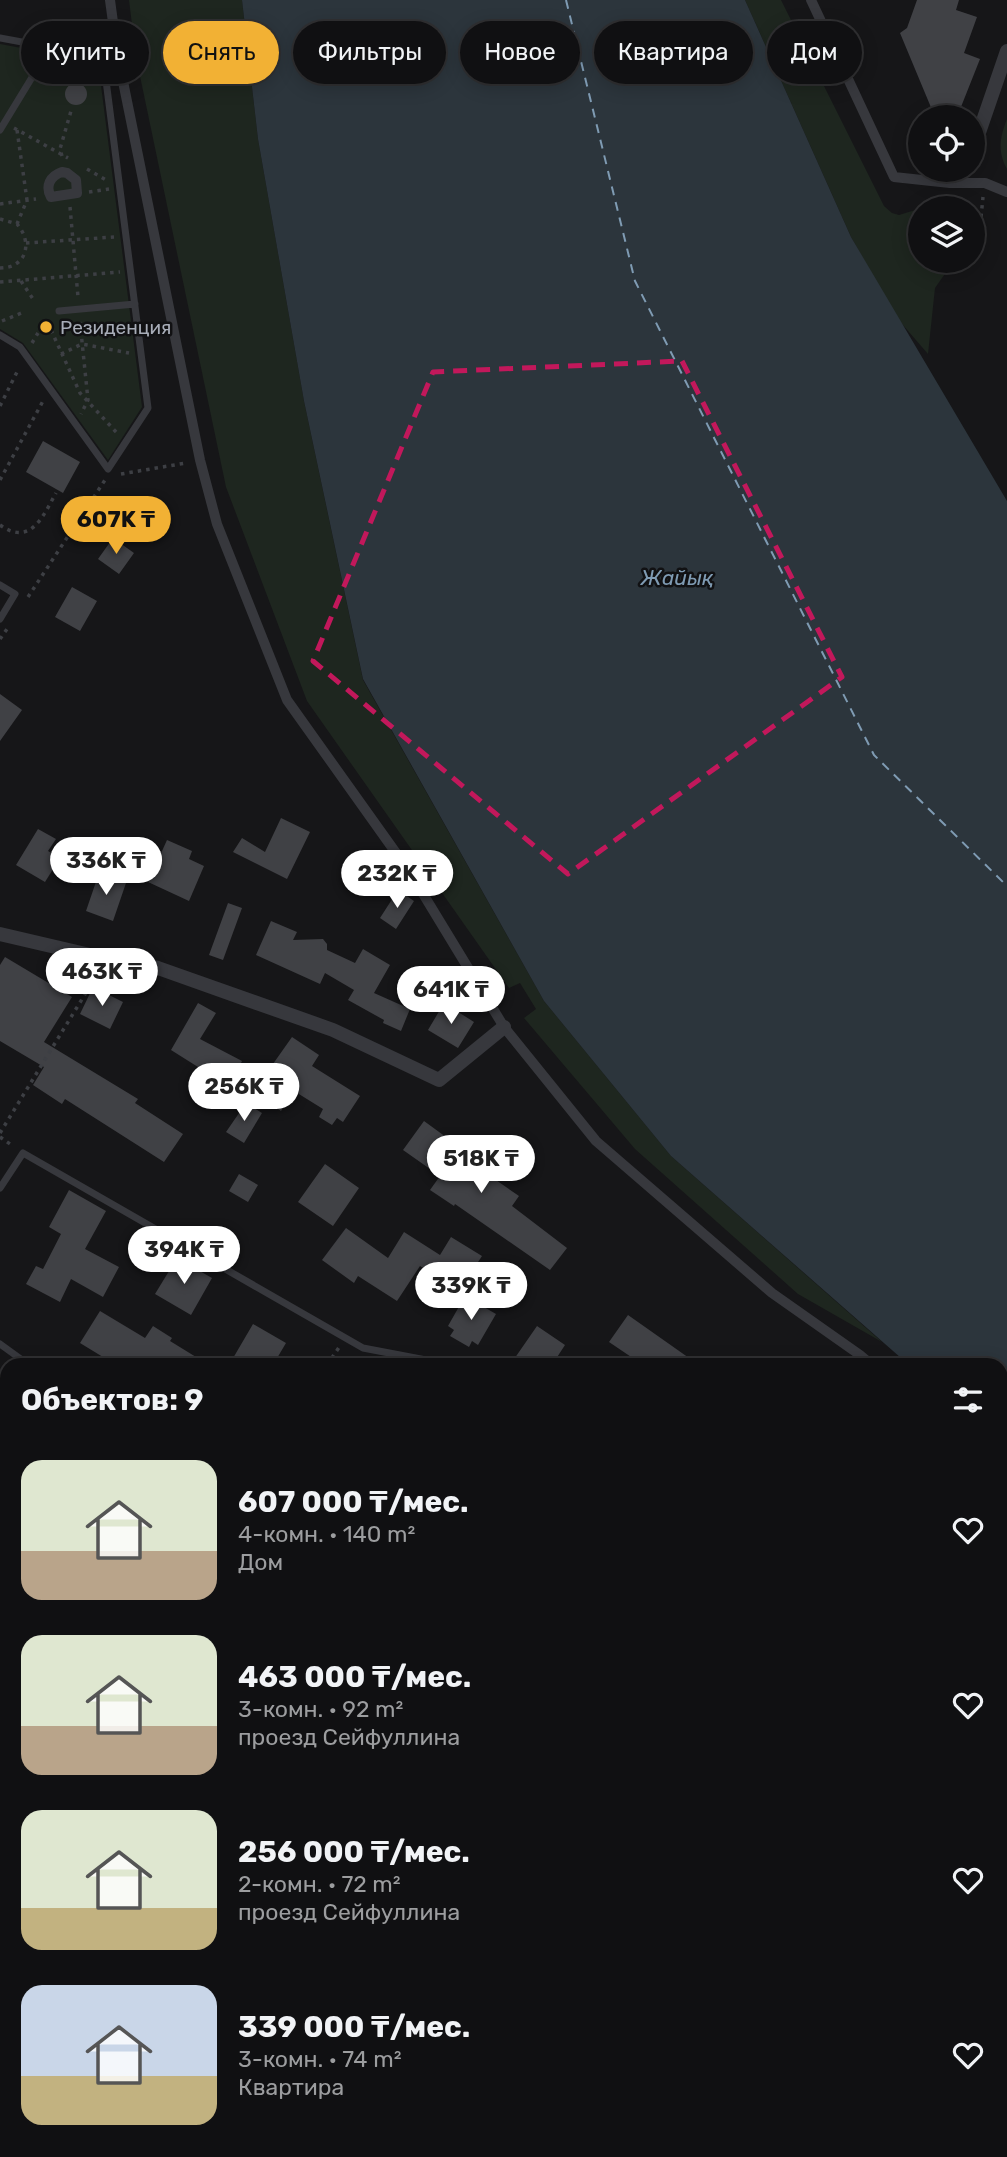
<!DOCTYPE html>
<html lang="ru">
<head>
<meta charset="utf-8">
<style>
	:root { --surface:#101012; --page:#19191b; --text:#f1f3f6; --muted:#9c9d9f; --line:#303032; --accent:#f2b134 }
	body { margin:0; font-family:Rubik,sans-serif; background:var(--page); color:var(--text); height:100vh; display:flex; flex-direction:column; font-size:26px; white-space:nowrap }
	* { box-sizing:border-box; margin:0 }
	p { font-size:23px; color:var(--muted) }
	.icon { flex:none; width:38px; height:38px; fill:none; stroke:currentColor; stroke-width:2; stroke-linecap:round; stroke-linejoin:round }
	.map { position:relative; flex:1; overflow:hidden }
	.details { position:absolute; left:0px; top:1358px; width:1008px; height:800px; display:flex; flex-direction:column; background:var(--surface); border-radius:21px 21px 0 0; box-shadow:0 4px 18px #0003,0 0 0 2px var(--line) }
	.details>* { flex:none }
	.guide { position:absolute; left:21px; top:21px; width:966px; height:63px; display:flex; gap:14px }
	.tools { position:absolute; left:908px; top:105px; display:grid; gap:14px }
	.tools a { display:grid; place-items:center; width:77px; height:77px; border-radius:50%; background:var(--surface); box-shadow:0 4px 18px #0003,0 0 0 2px var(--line); font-size:35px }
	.price { position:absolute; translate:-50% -60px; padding:0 16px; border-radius:24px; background:#fff; color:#222; font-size:23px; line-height:46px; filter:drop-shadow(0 2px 4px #0008) }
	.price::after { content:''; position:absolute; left:50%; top:42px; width:21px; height:16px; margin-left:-10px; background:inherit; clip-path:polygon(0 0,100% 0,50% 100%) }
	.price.on { background:var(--accent); color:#111 }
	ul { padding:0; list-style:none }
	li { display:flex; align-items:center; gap:21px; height:175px; padding:0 21px }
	li span { display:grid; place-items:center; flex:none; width:196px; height:140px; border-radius:21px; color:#555 }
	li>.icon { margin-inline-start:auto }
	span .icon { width:84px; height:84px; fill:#fffc; stroke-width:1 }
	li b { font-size:30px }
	h2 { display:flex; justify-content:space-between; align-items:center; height:84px; padding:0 21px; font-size:30px }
	.tag { padding:0 24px; border-radius:32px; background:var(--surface); box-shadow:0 4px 18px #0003,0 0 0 2px var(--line); font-size:24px; line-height:63px }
	.tag.on { background:var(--accent); color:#111 }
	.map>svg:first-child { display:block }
	.green { fill:#1e261f }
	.water { fill:#2c353c }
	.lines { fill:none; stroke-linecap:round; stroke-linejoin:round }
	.ferry { stroke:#7f9bb3; stroke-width:2; stroke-dasharray:9 7; stroke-linecap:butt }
	.building { fill:#404145 }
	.path { stroke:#3d3f44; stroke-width:3.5; stroke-dasharray:3.5 5; stroke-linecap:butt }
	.service { stroke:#37383d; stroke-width:7 }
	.pedestrian { stroke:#37383d; stroke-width:10 }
	.minor { stroke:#37383d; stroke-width:14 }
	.tertiary { stroke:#37383d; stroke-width:18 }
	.primary { stroke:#53555c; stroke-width:23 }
	.marked { fill:none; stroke:#c2185b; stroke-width:5; stroke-dasharray:14 9; stroke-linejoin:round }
	.poi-dot { fill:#f2b134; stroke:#111113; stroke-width:2.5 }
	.labels { text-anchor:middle; stroke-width:5; stroke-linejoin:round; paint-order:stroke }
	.poi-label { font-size:19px; fill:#a8adb8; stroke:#111113; text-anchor:start }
	.water-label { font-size:21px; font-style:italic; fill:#7f9bb3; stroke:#111113 }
</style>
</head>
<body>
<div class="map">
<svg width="1007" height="2157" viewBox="0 0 1007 2157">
	<rect width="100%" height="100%" fill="#161618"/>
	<path class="green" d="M129,0H242L258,139L304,401L363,680L544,1001L671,1156L882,1342L798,1294L635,1149L524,1018L536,1009L520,983L509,988L307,701L226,487L136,57Z
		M745,0H781L884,206L892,213L899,215L925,207H972L920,208V261H954L935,288L928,354L896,317L851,237Z
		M0,44L98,62L142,407L108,460L23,343L0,329Z
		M1007,119V169C997,151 1000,137 1007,119Z
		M0,1672L7,1677V1733L0,1728Z
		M7,2033V2096L0,2107V2044Z
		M612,2151H704L717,2157H621Z"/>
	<path class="water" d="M242,0H745L851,237L1007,501V1448L1001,1443V1365H909L671,1156L544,1001L363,679L304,401L258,139Z
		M1001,1929L1007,1933V1974L1001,1970Z"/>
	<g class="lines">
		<path class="ferry" d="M566,0L635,281L874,755L1007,886"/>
	</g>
	<path class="building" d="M917,0H959L956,10L977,17L964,53L980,59L957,117H935L900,33L907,28Z
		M65 94a11 11 0 1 1 22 0a11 11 0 1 1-22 0Z
		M43,441L80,462L63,493L26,472Z
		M113,538L134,553L119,574L98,559Z
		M72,587L97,601L80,631L55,617Z
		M0,694L22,710L0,741Z
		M281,818L310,832L287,879L233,852L242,838L265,852Z
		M38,829L56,839L48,851L60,858L45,882L16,865Z
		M167,840L192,851L189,859L204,866L189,901L148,882Z
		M99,873L126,883L113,921L86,911Z
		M398,890L414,901L396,929L380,918Z
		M228,903L242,908L223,960L209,955Z
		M271,921L297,932L293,940L323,939L327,944V950L355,963L363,949L390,965L374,993L410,1009L401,1031L383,1023L384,1020L348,1000L354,990L325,973L320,984L256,955Z
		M5,957L72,997L44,1042L138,1099L135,1103L183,1134L164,1162L65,1099L62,1104L33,1085L44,1067L0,1041V965Z
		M93,987L123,1002L110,1029L80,1014Z
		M198,1003L216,1013L200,1039L242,1061L227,1091L195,1074L198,1067L171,1050Z
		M444,1003L474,1022L458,1048L428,1030Z
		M292,1037L319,1055L312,1066L360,1096L343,1122L337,1118L332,1125L319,1117L323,1109L294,1091L281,1111L262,1098L277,1077L268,1071Z
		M246,1103L262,1113L244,1143L226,1132Z
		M424,1121L483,1164L480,1169L519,1196L512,1206L567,1248L550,1270L455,1204L454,1206L430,1190L440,1176L403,1150Z
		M325,1164L359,1188L333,1226L298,1202Z
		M239,1174L258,1185L248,1202L229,1191Z
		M69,1190L106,1211L85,1249L119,1267L103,1297L71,1279L60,1302L26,1284L36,1266L43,1269L61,1234L49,1227Z
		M346,1228L388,1258L404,1232L440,1255L451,1237L482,1256L459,1291L420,1266L397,1301L358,1276L354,1283L322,1260Z
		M177,1258L212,1278L191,1315L155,1294Z
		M465,1296L496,1314L478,1345L472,1341L469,1347L450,1336L454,1330L448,1326Z
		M100,1311L145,1338L153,1326L172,1338L170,1341L209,1365H116L80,1343Z
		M628,1315L699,1365H643L609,1342Z
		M253,1324L286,1343L273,1365H229Z
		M537,1326L565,1345L552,1365H510Z"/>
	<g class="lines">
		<path class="path" d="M14,128L68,158
			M17,130L27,200L17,224
			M62,156L60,149L71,111
			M87,169L108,181
			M89,192L109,189
			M0,204L36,199
			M70,207L78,297
			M981,217L983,197
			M0,219L17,224C33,242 27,268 0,268
			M26,243L114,237
			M21,281L33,299
			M0,282L120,272
			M2,321L24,312
			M80,322L88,400L81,414
			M51,330L80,393L117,433
			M32,343L38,333
			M61,354L82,344L129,353
			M0,406L19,368
			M121,474L186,463
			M0,480L43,401
			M0,525C31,547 43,516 56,493
			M28,597L105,480
			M0,639L7,629
			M0,1133L98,973
			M0,1137L13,1146
			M327,1365L340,1346
			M793,1365L808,1362L813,1365
			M1001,1525L1007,1529
			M0,1594L7,1598
			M0,1792L7,1797
			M0,1928L7,1931
			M0,2035L7,2024
			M0,2115L7,2103
			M1001,2142L1007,2141
			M229,2151L235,2157
			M249,2151V2157
			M374,2151L376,2157
			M403,2151L409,2157
			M533,2151L543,2157
			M850,2151C882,2155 918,2157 949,2151"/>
		<path class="service" d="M0,38L103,57L148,408L108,469L20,347L0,335
			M0,130L45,56L73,62L76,52
			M59,311L135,304
			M0,585L15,594L0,619
			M0,1188L23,1153L363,1348L426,1360L435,1365
			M0,1344L29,1365
			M0,1498L7,1502
			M1001,1652L1007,1656
			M1001,1671L1007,1663
			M1001,1859L1007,1864
			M1001,2029H1007
			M114,2151L126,2157
			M71,2157L74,2151"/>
		<path class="pedestrian" d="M110,0L117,52L200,460L217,524L287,700L411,874L504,1027L596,1141L772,1293L860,1355L872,1365
			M811,0L894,177L950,183H985L1007,192
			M62,172L67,173L76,180L77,193L51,197C45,186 50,176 62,172Z
			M1001,1486L1007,1492"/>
		<path class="minor" d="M973,150L1007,51
			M0,934L107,959L158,968L333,1030L439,1080L504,1027
			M488,2157L491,2151"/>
		<path class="tertiary" d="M780,2151L808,2157"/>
		<path class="primary" d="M0,1649L7,1654
			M0,1755L7,1760
			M571,2151L582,2157
			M750,2151L762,2157"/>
	</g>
	<path class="marked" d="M682,361L842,677L568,874L313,661L433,372Z"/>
	<circle class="poi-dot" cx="46" cy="327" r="7"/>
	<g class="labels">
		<g class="poi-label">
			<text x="60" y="334">Резиденция</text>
		</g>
		<g class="water-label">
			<text x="677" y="585">Жайық</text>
		</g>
	</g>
</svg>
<div class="tools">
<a><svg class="icon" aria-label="locate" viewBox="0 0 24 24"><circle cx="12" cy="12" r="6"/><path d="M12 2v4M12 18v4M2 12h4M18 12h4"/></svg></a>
<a><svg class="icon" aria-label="layers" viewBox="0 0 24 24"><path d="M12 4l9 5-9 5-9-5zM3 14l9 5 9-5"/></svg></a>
</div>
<b class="price on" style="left:116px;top:556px">607K ₸</b>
<b class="price" style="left:106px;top:897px">336K ₸</b>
<b class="price" style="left:397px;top:910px">232K ₸</b>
<b class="price" style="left:102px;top:1008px">463K ₸</b>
<b class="price" style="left:451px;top:1026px">641K ₸</b>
<b class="price" style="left:244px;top:1123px">256K ₸</b>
<b class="price" style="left:481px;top:1195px">518K ₸</b>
<b class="price" style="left:184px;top:1286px">394K ₸</b>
<b class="price" style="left:471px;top:1322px">339K ₸</b>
<div class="guide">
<a class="tag">Купить</a>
<a class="tag on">Снять</a>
<a class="tag">Фильтры</a>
<a class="tag">Новое</a>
<a class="tag">Квартира</a>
<a class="tag">Дом</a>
</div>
<section class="details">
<h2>Объектов: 9<svg class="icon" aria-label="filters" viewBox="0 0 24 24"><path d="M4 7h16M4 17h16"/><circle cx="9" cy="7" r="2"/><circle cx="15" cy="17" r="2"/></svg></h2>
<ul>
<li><span style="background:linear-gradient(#dfe7d0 65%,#b9a48a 0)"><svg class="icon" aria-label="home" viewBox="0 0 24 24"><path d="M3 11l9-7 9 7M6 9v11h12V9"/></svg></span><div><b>607 000 ₸/мес.</b><p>4-комн. · 140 m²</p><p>Дом</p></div><svg class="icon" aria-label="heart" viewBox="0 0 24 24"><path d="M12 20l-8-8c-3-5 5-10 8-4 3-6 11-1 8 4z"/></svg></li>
<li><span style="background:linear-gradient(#dfe7d0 65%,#b9a48a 0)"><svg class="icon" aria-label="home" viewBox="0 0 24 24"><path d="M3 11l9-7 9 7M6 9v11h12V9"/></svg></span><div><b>463 000 ₸/мес.</b><p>3-комн. · 92 m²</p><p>проезд Сейфуллина</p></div><svg class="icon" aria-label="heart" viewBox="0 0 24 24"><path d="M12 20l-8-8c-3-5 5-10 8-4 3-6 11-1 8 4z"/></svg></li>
<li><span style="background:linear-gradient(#dfe7d0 70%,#c2b280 0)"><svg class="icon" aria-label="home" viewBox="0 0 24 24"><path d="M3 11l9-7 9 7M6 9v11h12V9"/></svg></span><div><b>256 000 ₸/мес.</b><p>2-комн. · 72 m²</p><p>проезд Сейфуллина</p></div><svg class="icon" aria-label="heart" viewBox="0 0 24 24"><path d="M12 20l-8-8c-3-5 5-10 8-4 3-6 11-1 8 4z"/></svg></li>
<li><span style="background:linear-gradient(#c9d6e8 65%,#c2b280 0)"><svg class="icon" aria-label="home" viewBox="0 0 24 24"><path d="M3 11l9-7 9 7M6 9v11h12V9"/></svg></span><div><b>339 000 ₸/мес.</b><p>3-комн. · 74 m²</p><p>Квартира</p></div><svg class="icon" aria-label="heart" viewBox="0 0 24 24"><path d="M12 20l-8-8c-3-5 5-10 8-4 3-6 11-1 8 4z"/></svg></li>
</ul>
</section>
</div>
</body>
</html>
